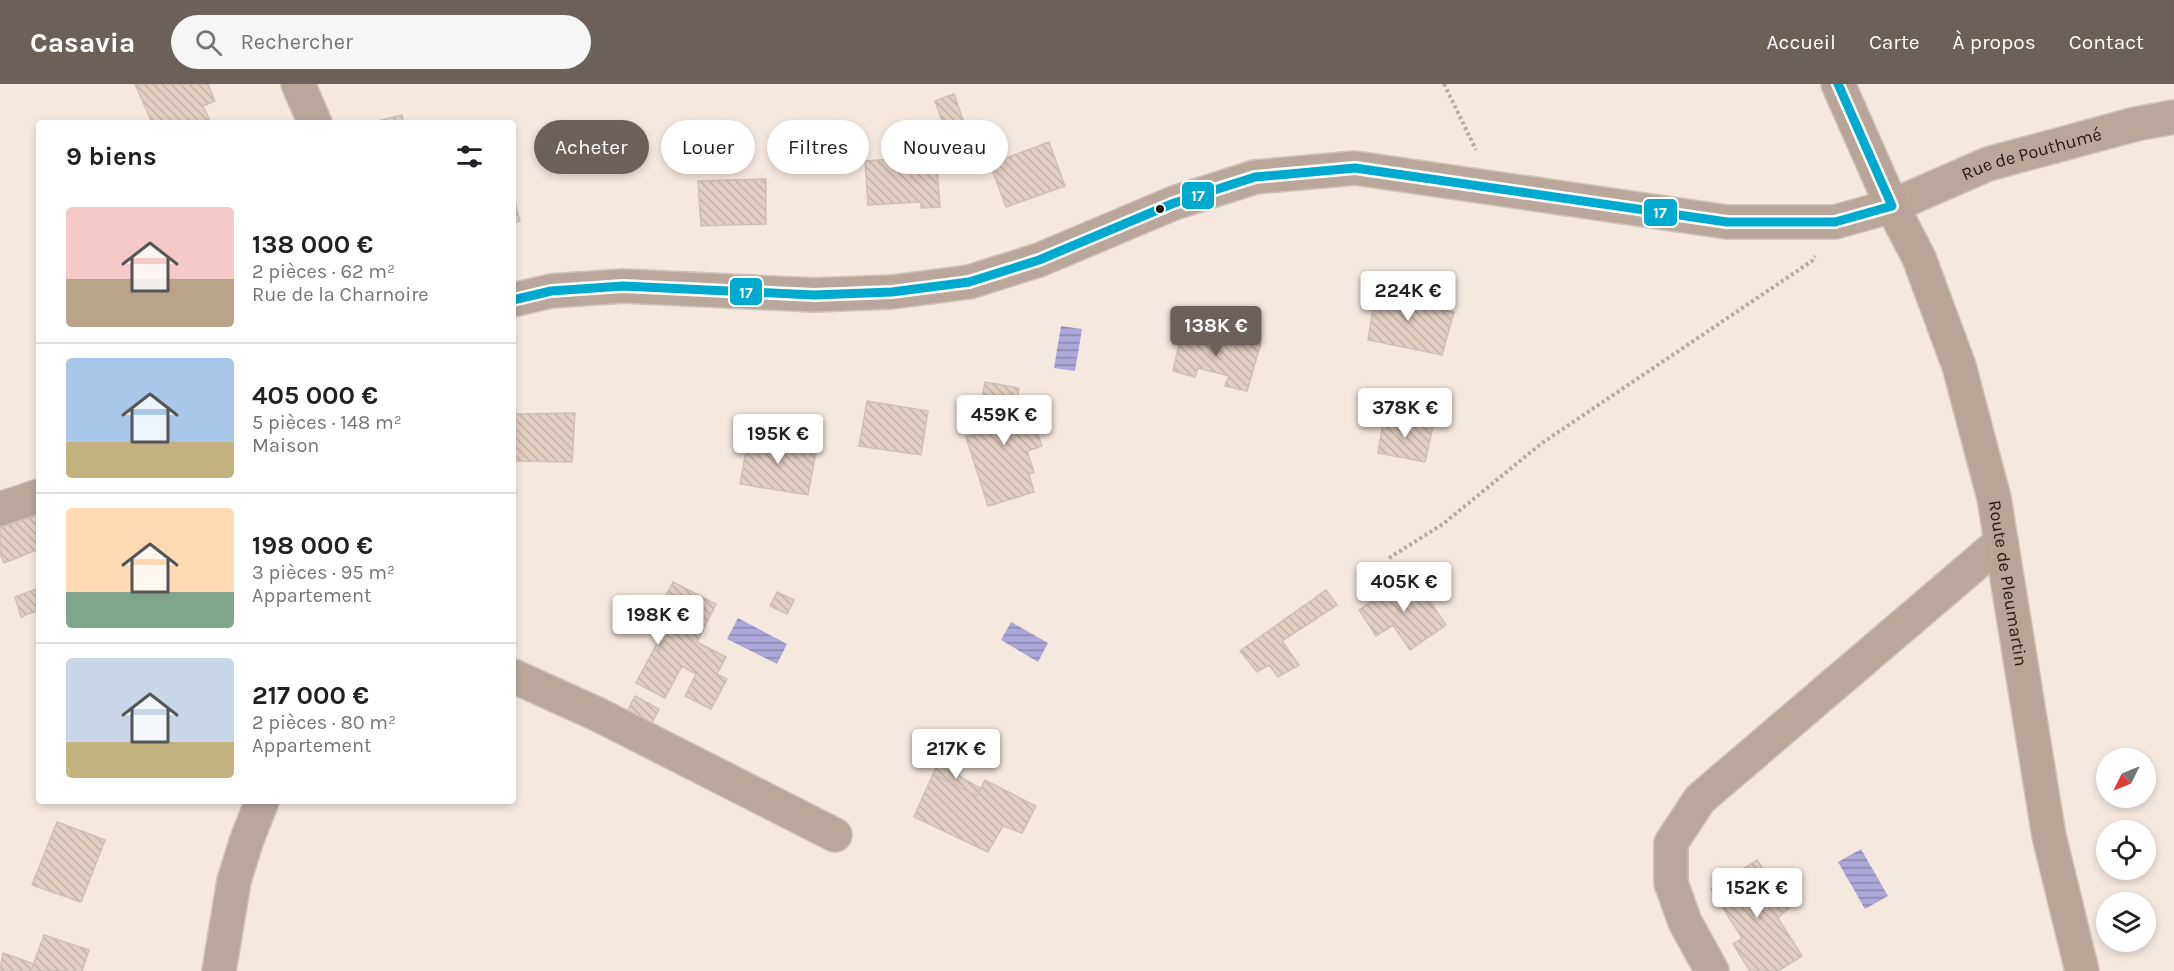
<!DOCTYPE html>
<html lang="fr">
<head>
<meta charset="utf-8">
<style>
	:root { --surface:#fff; --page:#f6f6f6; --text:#202124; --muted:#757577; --line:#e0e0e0; --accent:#6c615a }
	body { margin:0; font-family:Karla,sans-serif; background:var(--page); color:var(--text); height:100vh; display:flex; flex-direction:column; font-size:22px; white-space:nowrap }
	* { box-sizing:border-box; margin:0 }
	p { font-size:20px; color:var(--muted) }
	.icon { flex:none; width:33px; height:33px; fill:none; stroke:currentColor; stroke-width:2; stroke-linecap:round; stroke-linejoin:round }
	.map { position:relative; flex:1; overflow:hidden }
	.drawer { position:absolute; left:36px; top:36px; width:480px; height:684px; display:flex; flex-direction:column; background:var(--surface); border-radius:6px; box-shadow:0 3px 9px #0003 }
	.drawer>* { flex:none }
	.top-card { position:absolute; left:534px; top:36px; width:570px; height:54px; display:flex; gap:12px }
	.needle { width:39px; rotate:227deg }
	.fabs { position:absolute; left:2096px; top:664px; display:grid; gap:12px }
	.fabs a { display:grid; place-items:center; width:60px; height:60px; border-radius:50%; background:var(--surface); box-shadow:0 3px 9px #0003; font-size:30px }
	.price { position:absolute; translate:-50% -51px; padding:0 14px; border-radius:6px; background:#fff; color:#222; font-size:20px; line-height:39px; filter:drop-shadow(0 2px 3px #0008) }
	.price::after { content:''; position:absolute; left:50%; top:36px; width:18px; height:14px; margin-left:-9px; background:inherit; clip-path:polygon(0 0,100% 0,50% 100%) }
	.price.on { background:var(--accent); color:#fff }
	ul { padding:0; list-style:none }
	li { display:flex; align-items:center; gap:18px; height:150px; padding:0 30px }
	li+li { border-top:2px solid var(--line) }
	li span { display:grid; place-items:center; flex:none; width:168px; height:120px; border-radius:6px; color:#555 }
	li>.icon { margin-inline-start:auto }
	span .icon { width:72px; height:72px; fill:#fffc; stroke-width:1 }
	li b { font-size:26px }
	h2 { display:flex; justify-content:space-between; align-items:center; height:72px; padding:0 30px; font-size:26px }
	.pill { padding:0 21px; border-radius:27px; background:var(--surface); box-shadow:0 3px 9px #0003; font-size:21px; line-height:54px }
	.pill.on { background:var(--accent); color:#fff }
	header { display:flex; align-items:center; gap:36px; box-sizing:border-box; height:84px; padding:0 30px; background:var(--accent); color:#fff }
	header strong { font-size:28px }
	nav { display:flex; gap:33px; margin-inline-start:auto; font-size:21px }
	.search { width:420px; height:54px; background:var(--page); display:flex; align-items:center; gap:15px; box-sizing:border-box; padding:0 21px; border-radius:33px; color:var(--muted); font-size:22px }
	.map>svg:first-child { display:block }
	.water { fill:url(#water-rules) }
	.building { fill:url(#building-back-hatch); stroke:#ccc0b9; stroke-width:1.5 }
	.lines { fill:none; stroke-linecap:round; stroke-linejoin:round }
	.minor-casing { stroke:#cec4bc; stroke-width:36 }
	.secondary-casing { stroke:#cec4bc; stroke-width:36 }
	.path { stroke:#b8aba1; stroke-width:4; stroke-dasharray:3 3; stroke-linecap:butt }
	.minor { stroke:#b9a79c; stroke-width:33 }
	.secondary { stroke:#b8a598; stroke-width:33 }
	.bus-1-casing { stroke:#fff; stroke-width:14 }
	.bus-1 { stroke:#00a9ce; stroke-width:9 }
	.bus-dot { fill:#231912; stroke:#fff; stroke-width:2 }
	.labels { text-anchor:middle; stroke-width:4.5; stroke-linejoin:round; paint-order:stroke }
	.street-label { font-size:18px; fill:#231912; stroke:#fff }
	.line-badge { stroke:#fff; stroke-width:2 }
	.badge-label { font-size:16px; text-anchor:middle; font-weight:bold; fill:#fff }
</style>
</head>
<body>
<header>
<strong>Casavia</strong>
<div class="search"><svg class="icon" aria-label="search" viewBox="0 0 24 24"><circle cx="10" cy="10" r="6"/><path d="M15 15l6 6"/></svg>Rechercher</div>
<nav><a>Accueil</a><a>Carte</a><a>À propos</a><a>Contact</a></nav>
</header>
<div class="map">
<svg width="2174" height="887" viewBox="0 0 2174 887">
	<defs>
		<pattern id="water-rules" width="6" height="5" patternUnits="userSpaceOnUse" patternTransform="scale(1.5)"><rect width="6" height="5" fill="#aba7d9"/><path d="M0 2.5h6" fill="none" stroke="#8b87af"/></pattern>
		<pattern id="building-back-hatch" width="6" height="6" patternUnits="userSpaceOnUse" patternTransform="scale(1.5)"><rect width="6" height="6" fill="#e1cfc3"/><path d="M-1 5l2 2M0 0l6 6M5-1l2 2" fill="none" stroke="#c1b1a6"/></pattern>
	</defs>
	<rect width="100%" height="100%" fill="#f5e8df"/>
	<path class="water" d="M1061,242L1082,245L1075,287L1054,284Z
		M738,534L787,560L777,580L727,555Z
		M1011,538L1048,559L1038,578L1001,556Z
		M1861,765L1888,812L1865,825L1838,778Z"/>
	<path class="building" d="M135,0H208L215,17L203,22L211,39H152Z
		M954,10L965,41L946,48L935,17Z
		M402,31L404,39H370Z
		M1049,58L1065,102L1006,123L990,80Z
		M936,72L940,123L921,124V118L868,121L865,77Z
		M766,95V140L701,142L698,97Z
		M513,110L520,137L513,139Z
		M1377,200L1406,205V219L1454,228L1442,271L1368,256Z
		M1184,238L1208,244L1205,254L1235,263L1238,253L1261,259L1247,307L1225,302L1229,292L1198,284L1195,293L1173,287Z
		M985,298L1019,304L1015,328L1018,337L1032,332L1042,362L1027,367L1034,388L1029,390L1034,408L988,422L966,353L987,347L980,327Z
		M867,317L928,327L921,371L859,362Z
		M575,329L572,378L513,377V330Z
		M1384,333L1433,342L1425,378L1378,369Z
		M749,350L817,362L808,411L740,400Z
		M39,431V465L4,479L0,470V443Z
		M1412,490L1446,541L1410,566L1393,541L1376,552L1359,526Z
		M673,498L716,520L697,558L726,573L717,590L727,595L711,625L685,612L696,590L682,582L665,614L636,599L654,565L658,567L672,540L655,532Z
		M39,504V526L21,533L15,513Z
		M1326,506L1337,521L1282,557L1299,581L1278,593L1269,581L1257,588L1240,567Z
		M777,508L794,516L787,530L770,522Z
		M659,556L663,558L658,567L654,565Z
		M635,612L659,625L651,641L627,628Z
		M938,680L980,704L977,712L933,690Z
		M933,690L977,712L985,696L1036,722L1022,749L1003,742L988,768L914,733Z
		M57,738L105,756L81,818L32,801Z
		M1757,776L1789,824L1778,834L1802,872L1778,887H1750L1733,860L1742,854L1711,805Z
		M44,851L89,866L82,887H31Z
		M3,869L34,880L31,887H0Z"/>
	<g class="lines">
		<g class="minor-casing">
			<g id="minor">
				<path d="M298,0L315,39"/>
				<path id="s1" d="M513,216L551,207L623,202L814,211L892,208L969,198L1039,176L1174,119L1255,93L1355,84L1727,138H1835L1892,122L1988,80L2136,40L2174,33"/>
				<path d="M0,425L39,412"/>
				<path d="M513,592L599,631L835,751"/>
				<path d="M219,887L234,797L246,758L262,717"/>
				<path d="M1712,887L1685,838L1671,799V759L1700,715L2001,458"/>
			</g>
		</g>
		<g class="secondary-casing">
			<g id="secondary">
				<path id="s2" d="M1838,0L1892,122L1919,174L1959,282L1994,414L2049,752L2082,887"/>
			</g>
		</g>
		<path class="path" d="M1444,0L1476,66
			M1389,474L1443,440L1542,359L1812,177L1815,172"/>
		<use href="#minor" class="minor"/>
		<use href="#secondary" class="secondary"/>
		<g class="bus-1-casing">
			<path id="bus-1" d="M1838,0L1892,122
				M513,216L551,207L623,202L814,211L892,208L969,198L1039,176L1174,119L1255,93L1355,84L1727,138H1835L1892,122"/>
		</g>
		<use href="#bus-1" class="bus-1"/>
	</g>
	<circle class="bus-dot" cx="1160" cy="125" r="5"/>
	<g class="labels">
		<g class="street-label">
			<text dy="6" stroke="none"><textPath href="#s1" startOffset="1556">Rue de Pouthumé</textPath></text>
			<text dy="6" stroke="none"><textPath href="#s2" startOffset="530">Route de Pleumartin</textPath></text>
		</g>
	</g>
	<g class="line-badge">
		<rect x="1181" y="97" width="34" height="29" rx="6" fill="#00a9ce"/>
		<rect x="1643" y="114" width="35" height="29" rx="6" fill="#00a9ce"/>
		<rect x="729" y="193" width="34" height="29" rx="6" fill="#00a9ce"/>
	</g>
	<g class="badge-label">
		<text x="1198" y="117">17</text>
		<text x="1660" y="134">17</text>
		<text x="746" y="214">17</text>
	</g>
</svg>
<div class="fabs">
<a><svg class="needle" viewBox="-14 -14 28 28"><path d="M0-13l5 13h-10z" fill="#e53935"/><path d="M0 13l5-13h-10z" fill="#757577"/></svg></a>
<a><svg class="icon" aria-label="locate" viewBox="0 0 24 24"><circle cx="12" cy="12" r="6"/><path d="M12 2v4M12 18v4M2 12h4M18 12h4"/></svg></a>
<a><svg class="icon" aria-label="layers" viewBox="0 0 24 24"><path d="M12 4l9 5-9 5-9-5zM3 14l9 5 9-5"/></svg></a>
</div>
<b class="price" style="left:1408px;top:238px">224K €</b>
<b class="price on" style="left:1216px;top:273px">138K €</b>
<b class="price" style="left:1405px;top:355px">378K €</b>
<b class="price" style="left:1004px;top:362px">459K €</b>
<b class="price" style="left:778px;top:381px">195K €</b>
<b class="price" style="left:1404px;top:529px">405K €</b>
<b class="price" style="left:658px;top:562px">198K €</b>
<b class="price" style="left:956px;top:696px">217K €</b>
<b class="price" style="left:1757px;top:835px">152K €</b>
<div class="top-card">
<a class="pill on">Acheter</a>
<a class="pill">Louer</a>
<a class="pill">Filtres</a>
<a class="pill">Nouveau</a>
</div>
<section class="drawer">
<h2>9 biens<svg class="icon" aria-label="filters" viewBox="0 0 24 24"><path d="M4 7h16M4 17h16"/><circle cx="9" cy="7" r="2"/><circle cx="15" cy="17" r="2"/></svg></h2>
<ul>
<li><span style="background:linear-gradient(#f6c9c9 60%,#b9a48a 0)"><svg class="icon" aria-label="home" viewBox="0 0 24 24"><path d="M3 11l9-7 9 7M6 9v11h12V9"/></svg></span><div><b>138 000 €</b><p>2 pièces · 62 m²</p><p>Rue de la Charnoire</p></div></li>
<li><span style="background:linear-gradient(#a9c7e8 70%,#c2b280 0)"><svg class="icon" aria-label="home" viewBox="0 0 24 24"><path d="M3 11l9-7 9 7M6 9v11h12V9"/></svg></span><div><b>405 000 €</b><p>5 pièces · 148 m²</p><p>Maison</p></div></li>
<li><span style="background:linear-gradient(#ffd9b3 70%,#7fa58c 0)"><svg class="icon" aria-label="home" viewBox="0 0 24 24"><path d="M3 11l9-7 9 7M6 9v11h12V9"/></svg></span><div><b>198 000 €</b><p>3 pièces · 95 m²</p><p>Appartement</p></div></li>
<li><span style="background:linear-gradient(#c9d6e8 70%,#c2b280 0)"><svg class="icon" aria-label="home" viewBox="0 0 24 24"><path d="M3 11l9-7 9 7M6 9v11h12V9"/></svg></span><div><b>217 000 €</b><p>2 pièces · 80 m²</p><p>Appartement</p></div></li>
</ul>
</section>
</div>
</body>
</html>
